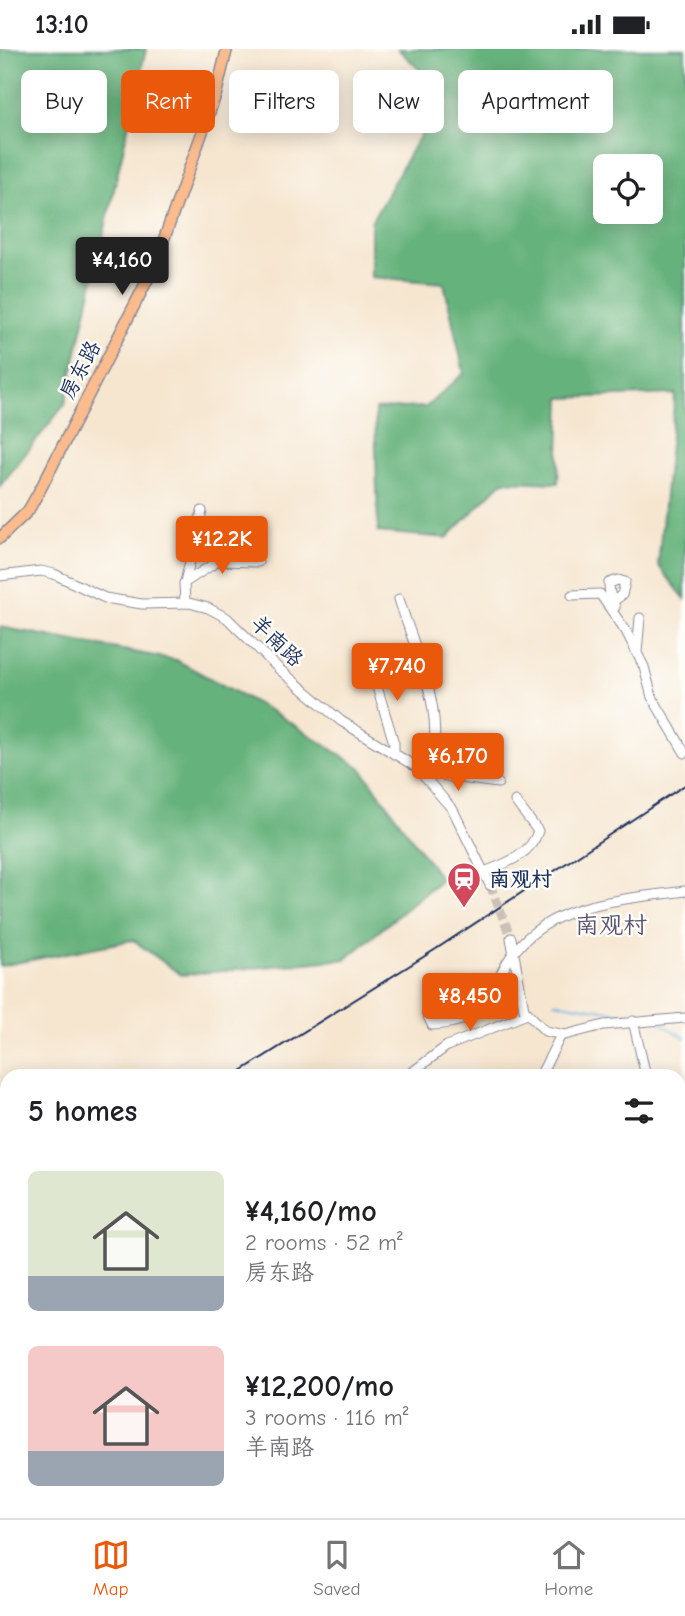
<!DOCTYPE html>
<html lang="en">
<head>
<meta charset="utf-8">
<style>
	:root { --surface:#fff; --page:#f6f6f6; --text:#202124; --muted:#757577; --line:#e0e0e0; --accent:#ea580c }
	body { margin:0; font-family:"Comic Neue","LXGW WenKai TC",sans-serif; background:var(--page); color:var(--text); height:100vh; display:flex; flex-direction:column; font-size:26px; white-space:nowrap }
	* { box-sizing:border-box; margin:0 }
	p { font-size:23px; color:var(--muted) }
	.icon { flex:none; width:38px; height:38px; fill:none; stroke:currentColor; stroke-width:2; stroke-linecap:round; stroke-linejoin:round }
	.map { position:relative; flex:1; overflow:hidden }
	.sheet { position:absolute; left:0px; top:1020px; width:686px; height:450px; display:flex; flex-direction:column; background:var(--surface); border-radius:21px 21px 0 0; box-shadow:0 4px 18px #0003 }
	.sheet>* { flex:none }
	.top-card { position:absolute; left:21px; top:21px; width:644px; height:63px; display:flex; gap:14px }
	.fabs { position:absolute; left:593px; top:105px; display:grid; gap:14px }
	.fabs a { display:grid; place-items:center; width:70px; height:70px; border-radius:10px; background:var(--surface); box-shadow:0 4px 18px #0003; font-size:35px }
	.price { position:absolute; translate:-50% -60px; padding:0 16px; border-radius:7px; background:var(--accent); color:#fff; font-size:23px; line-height:46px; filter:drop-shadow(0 2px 4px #0008) }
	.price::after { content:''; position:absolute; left:50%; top:42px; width:21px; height:16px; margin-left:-10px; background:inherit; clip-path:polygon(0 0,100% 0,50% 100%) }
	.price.selected { background:#222; color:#fff }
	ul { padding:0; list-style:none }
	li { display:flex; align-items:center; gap:21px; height:175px; padding:0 28px }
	li span { display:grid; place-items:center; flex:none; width:196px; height:140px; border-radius:10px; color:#555 }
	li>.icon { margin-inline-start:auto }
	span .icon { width:84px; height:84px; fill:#fffc; stroke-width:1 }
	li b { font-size:30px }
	h2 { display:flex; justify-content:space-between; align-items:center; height:84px; padding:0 28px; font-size:30px }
	.tag { padding:0 24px; border-radius:10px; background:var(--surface); box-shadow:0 4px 18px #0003; font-size:24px; line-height:63px }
	.tag.selected { background:var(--accent); color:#fff }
	.status { display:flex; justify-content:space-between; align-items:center; height:49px; padding:0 35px; background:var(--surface); direction:ltr }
	.status svg { height:19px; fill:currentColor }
	.tabs { display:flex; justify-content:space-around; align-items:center; height:98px; border-top:2px solid var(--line); background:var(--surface); font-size:19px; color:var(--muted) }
	.tabs a { display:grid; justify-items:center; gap:4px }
	.tabs .selected { color:var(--accent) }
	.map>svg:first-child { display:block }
	.forest { fill:#66b27c; stroke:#40706d; stroke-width:2; fill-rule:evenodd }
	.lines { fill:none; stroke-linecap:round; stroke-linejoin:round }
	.stream { stroke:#68b2e0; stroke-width:2 }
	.minor-tunnel { stroke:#cac1b9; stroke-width:9; stroke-dasharray:9 4.5; stroke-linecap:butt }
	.minor-casing { stroke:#888a97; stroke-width:11 }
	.major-casing { stroke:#888a97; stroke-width:13 }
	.minor { stroke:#fff; stroke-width:9 }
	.major { stroke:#fbbb8d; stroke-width:10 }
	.rail { stroke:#1b2f5e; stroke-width:2 }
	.labels { text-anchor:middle; stroke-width:5; stroke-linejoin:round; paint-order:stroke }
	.street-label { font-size:21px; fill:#1b2f5e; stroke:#fdfcf7 }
	.poi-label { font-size:21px; font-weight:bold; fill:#1b2f5e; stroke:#fdfcf7; text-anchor:start }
	.quarter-label { font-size:24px; fill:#595471; stroke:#fdfcf7 }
</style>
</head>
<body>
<div class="status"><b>13:10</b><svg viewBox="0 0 49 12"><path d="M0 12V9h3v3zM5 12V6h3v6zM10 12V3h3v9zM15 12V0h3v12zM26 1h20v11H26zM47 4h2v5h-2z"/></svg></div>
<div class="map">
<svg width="685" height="1469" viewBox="0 0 685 1469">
	<rect width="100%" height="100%" fill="#fdfcf7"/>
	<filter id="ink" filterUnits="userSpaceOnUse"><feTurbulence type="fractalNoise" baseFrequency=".0143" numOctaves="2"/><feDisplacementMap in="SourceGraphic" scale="14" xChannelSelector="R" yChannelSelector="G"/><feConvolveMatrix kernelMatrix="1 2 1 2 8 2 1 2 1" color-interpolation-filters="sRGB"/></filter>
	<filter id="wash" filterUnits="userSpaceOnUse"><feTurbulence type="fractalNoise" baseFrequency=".00686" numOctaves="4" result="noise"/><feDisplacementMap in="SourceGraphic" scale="28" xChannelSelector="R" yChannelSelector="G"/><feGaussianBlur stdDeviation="1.57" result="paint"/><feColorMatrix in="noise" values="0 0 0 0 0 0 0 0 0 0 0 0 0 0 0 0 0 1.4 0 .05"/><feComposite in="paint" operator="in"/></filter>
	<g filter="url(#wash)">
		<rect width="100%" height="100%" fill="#f6e6d0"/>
		<path class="forest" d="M0,0H146L65,355L0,437Z
			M398,0H685V550L658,516L675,345L561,349L558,434L503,432L447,489L378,483L375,360L426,358L464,324L444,234L371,228V173L415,95L448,48ZM606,117H651V163H606Z
			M0,578L176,611L280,667L361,719L441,830L346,910L181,926L133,891L0,917Z
			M679,1148L685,1151V1469H336L338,1463H679Z
			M0,1417L7,1424V1463H102L108,1469H0Z"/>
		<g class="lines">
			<path class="stream" d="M554,953L653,969
				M660,974L685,989"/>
		</g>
	</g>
	<g filter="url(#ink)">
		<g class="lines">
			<path class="minor-tunnel" d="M490,836L511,889"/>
			<g class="minor-casing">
				<path id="minor" d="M0,527L41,522L54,525L105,549L142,555L189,554L208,559L227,569L279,620L341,672L416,718L453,761L490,836
					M185,533L202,462
					M572,546L600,545L626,582L644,618L652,648L685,704
					M399,550C417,609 450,668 427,729
					M612,553L622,546L625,533L618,531L609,534C609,543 610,550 615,558
					M185,554L184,534L218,512L258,513
					M637,603L640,569
					M368,608L394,694V705
					M432,716L445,727L498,734
					M484,823C505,815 531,806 538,782L515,752
					M511,889L524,960L545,982L565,986L604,976L685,969
					M429,939L440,955L427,965L432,976C504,972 484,931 524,892C566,851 631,850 685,842
					M633,972L646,1027
					M407,1027L447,997L527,965
					M540,1027L561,986
					M191,1463L192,1469
					M329,1469L332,1463"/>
			</g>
			<g class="major-casing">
				<path id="major" d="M0,489L28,462L41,439L154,218L216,45L227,0"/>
			</g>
			<use href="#minor" class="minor"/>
			<use href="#major" class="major"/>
			<path class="rail" d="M233,1027L436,900L685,736
				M0,1179L7,1173
				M0,1197L7,1188
				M0,1426L7,1469"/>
		</g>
	</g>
	<defs>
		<g id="station-pin" transform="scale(1.75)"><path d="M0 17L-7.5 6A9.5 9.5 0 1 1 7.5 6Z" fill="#d1495b" stroke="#fdfcf7"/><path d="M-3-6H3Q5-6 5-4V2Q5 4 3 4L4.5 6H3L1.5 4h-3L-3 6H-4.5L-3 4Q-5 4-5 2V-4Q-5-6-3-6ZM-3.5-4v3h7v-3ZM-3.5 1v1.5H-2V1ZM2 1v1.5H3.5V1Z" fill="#fff"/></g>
	</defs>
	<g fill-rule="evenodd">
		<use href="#station-pin" x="464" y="830"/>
	</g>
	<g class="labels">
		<g class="street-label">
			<text transform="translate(80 321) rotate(-62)" y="7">房东路</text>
			<text transform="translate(277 592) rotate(44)" y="7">羊南路</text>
		</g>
		<g class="poi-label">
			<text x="489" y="837">南观村</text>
		</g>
		<g class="quarter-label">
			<text x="611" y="884">南观村</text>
		</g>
	</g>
</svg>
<div class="fabs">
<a><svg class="icon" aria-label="locate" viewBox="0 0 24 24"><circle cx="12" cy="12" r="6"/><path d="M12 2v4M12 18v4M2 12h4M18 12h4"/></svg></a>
</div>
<b class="price selected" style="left:122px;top:248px">¥4,160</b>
<b class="price" style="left:222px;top:527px">¥12.2K</b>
<b class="price" style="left:397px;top:654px">¥7,740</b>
<b class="price" style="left:458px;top:744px">¥6,170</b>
<b class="price" style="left:470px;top:984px">¥8,450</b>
<div class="top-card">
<a class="tag">Buy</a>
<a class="tag selected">Rent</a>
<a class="tag">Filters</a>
<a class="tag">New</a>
<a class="tag">Apartment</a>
</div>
<section class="sheet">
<h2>5 homes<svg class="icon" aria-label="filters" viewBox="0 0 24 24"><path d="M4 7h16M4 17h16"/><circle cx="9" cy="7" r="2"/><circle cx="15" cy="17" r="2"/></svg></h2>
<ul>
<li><span style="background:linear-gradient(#dfe7d0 75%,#9aa5b1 0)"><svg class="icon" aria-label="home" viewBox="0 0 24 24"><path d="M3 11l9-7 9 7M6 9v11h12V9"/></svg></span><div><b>¥4,160/mo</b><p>2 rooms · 52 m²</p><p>房东路</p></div></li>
<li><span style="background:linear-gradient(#f6c9c9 75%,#9aa5b1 0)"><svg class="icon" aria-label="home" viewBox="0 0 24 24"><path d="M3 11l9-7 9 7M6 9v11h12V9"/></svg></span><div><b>¥12,200/mo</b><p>3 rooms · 116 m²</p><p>羊南路</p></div></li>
</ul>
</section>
</div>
<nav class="tabs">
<a class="selected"><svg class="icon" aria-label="map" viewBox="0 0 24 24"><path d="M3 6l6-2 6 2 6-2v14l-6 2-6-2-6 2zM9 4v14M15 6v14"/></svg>Map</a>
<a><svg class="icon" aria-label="saved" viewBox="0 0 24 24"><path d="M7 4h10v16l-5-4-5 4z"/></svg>Saved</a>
<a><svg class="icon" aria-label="home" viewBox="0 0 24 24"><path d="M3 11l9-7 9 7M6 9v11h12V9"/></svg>Home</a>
</nav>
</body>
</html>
